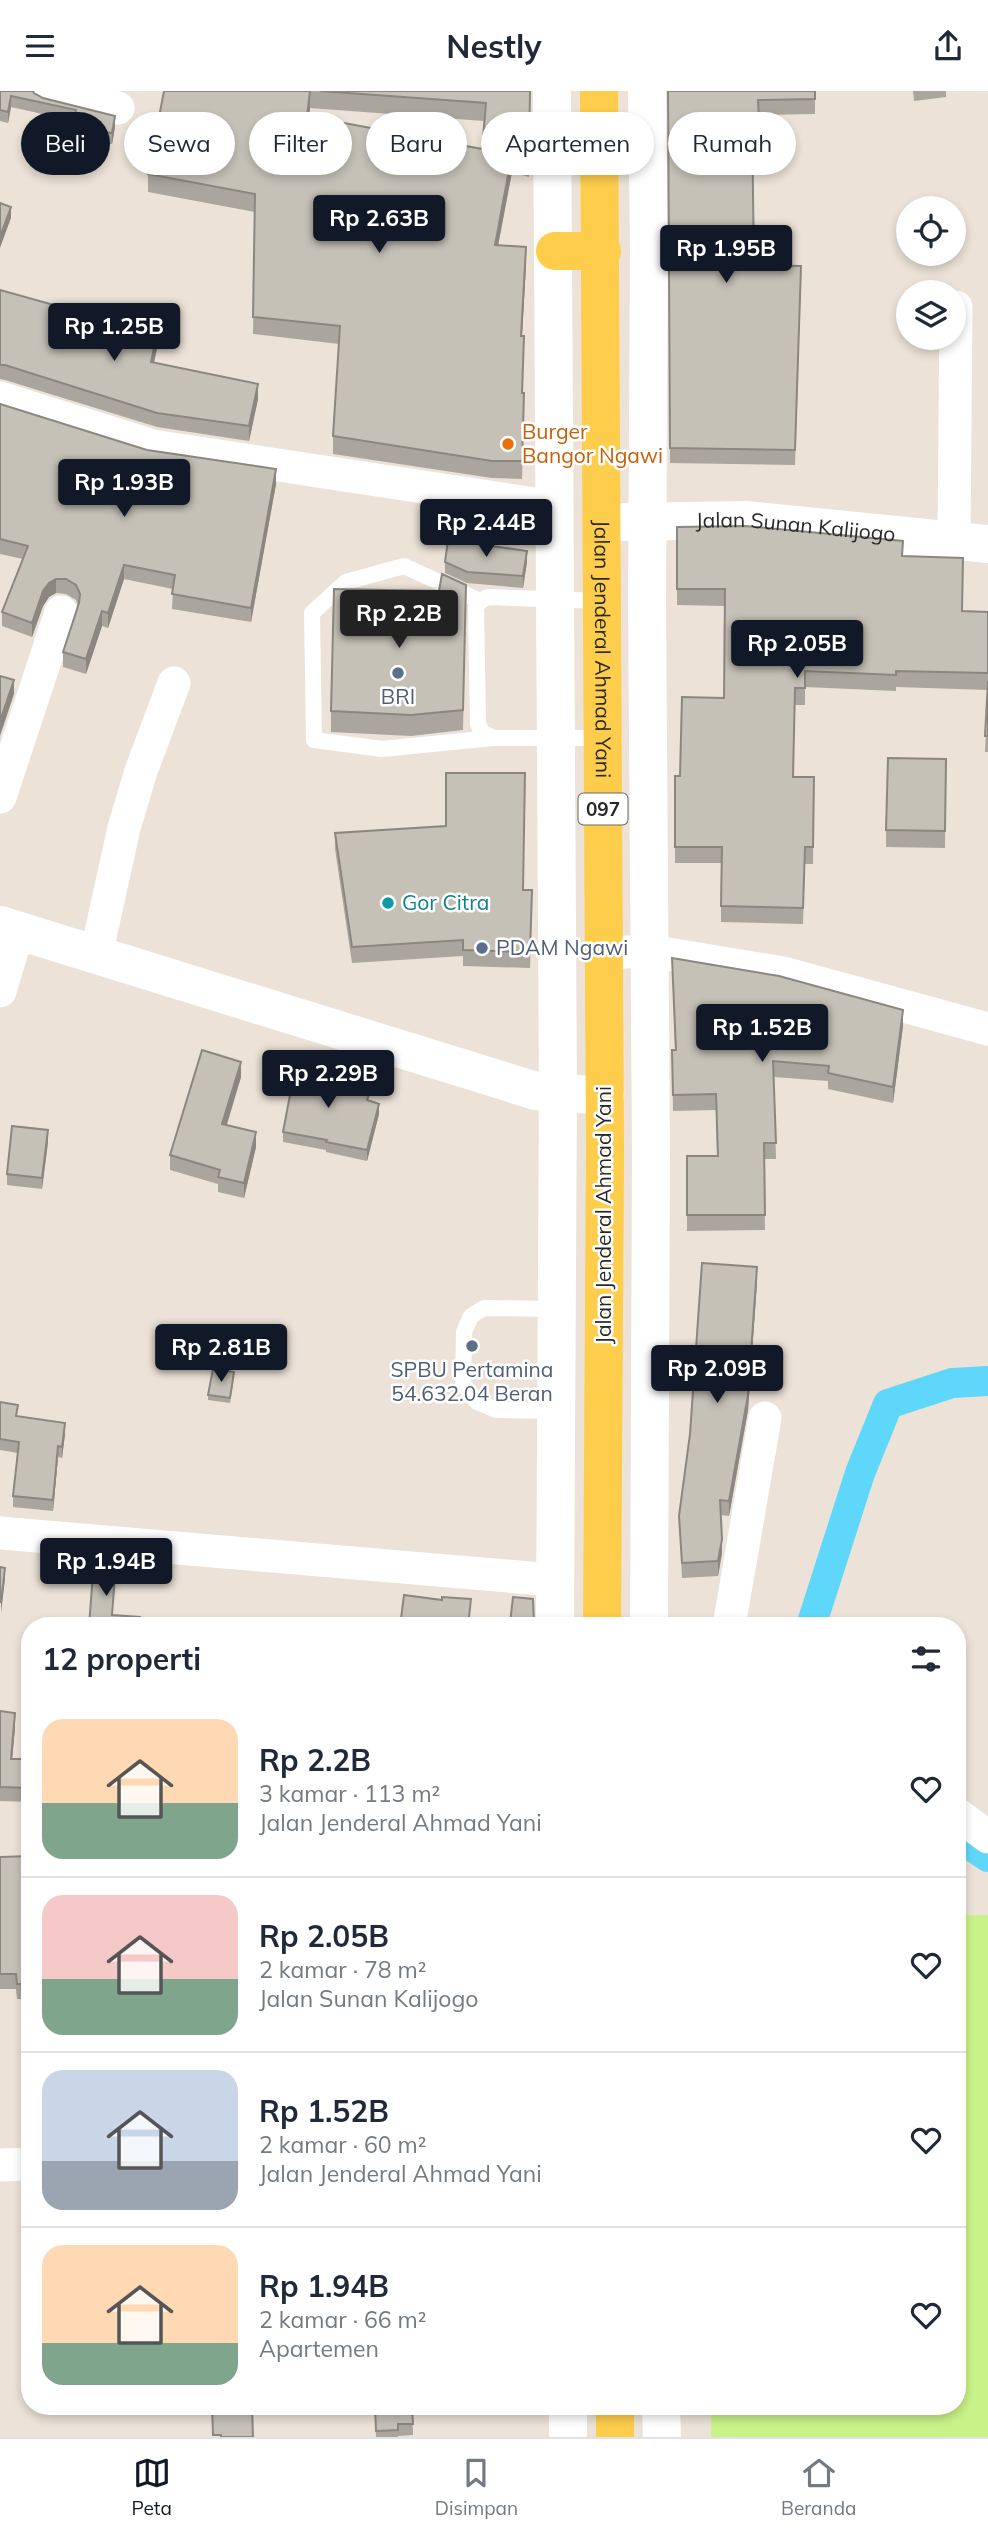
<!DOCTYPE html>
<html lang="id">
<head>
<meta charset="utf-8">
<style>
	:root { --surface:#fff; --page:#f2f2f3; --text:#1f2937; --muted:#747a83; --line:#e0e1e3; --accent:#111827 }
	body { margin:0; font-family:Mulish,sans-serif; background:var(--page); color:var(--text); height:100vh; display:flex; flex-direction:column; font-size:26px; white-space:nowrap }
	* { box-sizing:border-box; margin:0 }
	p { font-size:23px; color:var(--muted) }
	.icon { flex:none; width:38px; height:38px; fill:none; stroke:currentColor; stroke-width:2; stroke-linecap:round; stroke-linejoin:round }
	.map { position:relative; flex:1; overflow:hidden }
	.details { position:absolute; left:21px; top:1526px; width:945px; height:798px; display:flex; flex-direction:column; background:var(--surface); border-radius:28px; box-shadow:0 4px 10px #0003 }
	.details>* { flex:none }
	.banner { position:absolute; left:21px; top:21px; width:947px; height:63px; display:flex; gap:14px }
	.buttons { position:absolute; left:896px; top:105px; display:grid; gap:14px }
	.buttons a { display:grid; place-items:center; width:70px; height:70px; border-radius:50%; background:var(--surface); box-shadow:0 4px 10px #0003; font-size:35px }
	.price { position:absolute; translate:-50% -60px; padding:0 16px; border-radius:7px; background:var(--accent); color:#fff; font-size:23px; line-height:46px; filter:drop-shadow(0 2px 4px #0008) }
	.price::after { content:''; position:absolute; left:50%; top:42px; width:21px; height:16px; margin-left:-10px; background:inherit; clip-path:polygon(0 0,100% 0,50% 100%) }
	.price.current { background:#222; color:#fff }
	ul { padding:0; list-style:none }
	li { display:flex; align-items:center; gap:21px; height:175px; padding:0 21px }
	li+li { border-top:2px solid var(--line) }
	li span { display:grid; place-items:center; flex:none; width:196px; height:140px; border-radius:21px; color:#555 }
	li>.icon { margin-inline-start:auto }
	span .icon { width:84px; height:84px; fill:#fffc; stroke-width:1 }
	li b { font-size:30px }
	h2 { display:flex; justify-content:space-between; align-items:center; height:84px; padding:0 21px; font-size:30px }
	.pill { padding:0 24px; border-radius:32px; background:var(--surface); box-shadow:0 4px 10px #0003; font-size:24px; line-height:63px }
	.pill.current { background:var(--accent); color:#fff }
	header { display:flex; justify-content:space-between; align-items:center; height:91px; padding:0 21px; background:var(--surface); font-size:32px; font-weight:700 }
	.menu { display:flex; justify-content:space-around; align-items:center; height:98px; border-top:2px solid var(--line); background:var(--surface); font-size:19px; color:var(--muted) }
	.menu a { display:grid; justify-items:center; gap:4px }
	.menu .current { color:var(--accent) }
	.map>svg:first-child { display:block }
	.pitch { fill:#c9f288 }
	.lines { fill:none; stroke-linecap:round; stroke-linejoin:round }
	.canal { stroke:#5fd7fa; stroke-width:30 }
	.service { stroke:#fff; stroke-width:16 }
	.minor { stroke:#fff; stroke-width:33 }
	.tertiary { stroke:#fff; stroke-width:38 }
	.secondary { stroke:#fff; stroke-width:38 }
	.primary { stroke:#fecd4b; stroke-width:38 }
	.wall { fill:#aaa69d; fill-rule:evenodd }
	.shaded-wall { fill:#8b8780 }
	.building { fill:#c6c1b7; stroke:#8b8780; stroke-width:2 }
	.food-dot { fill:#e8710a; stroke:#fff; stroke-width:2.5 }
	.service-dot { fill:#5c6f8a; stroke:#fff; stroke-width:2.5 }
	.culture-dot { fill:#0f9aa8; stroke:#fff; stroke-width:2.5 }
	.labels { text-anchor:middle; stroke-width:5; stroke-linejoin:round; paint-order:stroke }
	.shield { fill:#fff; stroke:#686868; stroke-width:2 }
	.shield-label { font-size:19px; font-weight:bold; fill:#282828 }
	.food-label { font-size:21px; fill:#c56008; stroke:#fff; text-anchor:start }
	.street-label { font-size:21px; fill:#282828; stroke:#fff }
	.service-label { font-size:21px; fill:#4e5e75; stroke:#fff }
	.culture-label { font-size:21px; fill:#0d838f; stroke:#fff; text-anchor:start }
</style>
</head>
<body>
<header><svg class="icon" aria-label="menu" viewBox="0 0 24 24"><path d="M4 6h16M4 12h16M4 18h16"/></svg>Nestly<svg class="icon" aria-label="share" viewBox="0 0 24 24"><path d="M12 15V3M7 8l5-5 5 5M5 13v7h14v-7"/></svg></header>
<div class="map">
<svg width="988" height="2346" viewBox="0 0 988 2346">
	<rect width="100%" height="100%" fill="#ece2d7"/>
	<path class="pitch" d="M957,1824H988V2346H711V2315H957Z"/>
	<g class="lines">
		<path class="canal" d="M811,1535L860,1382L888,1313L952,1292L988,1290
			M957,1745L988,1766"/>
		<path class="service" d="M480,510L404,475L346,491L312,522L314,649L382,658L493,647
			M601,510L488,506L480,510L476,517L478,633L482,641L493,647H602
			M556,1320L496,1319L477,1311L463,1293L464,1241L471,1225L484,1217L556,1218"/>
		<path class="minor" d="M48,0L118,17
			M0,307L153,355L555,416
			M954,449L956,216
			M0,706L61,521
			M604,862L650,860L783,882L988,938
			M96,864L124,737L141,680L174,592
			M0,900L18,840
			M0,1442L554,1489
			M729,1535L765,1327
			M957,1723L988,1746
			M0,2074L30,2073"/>
		<g class="tertiary">
			<path d="M552,0L558,1003L555,1535"/>
			<path d="M647,0L649,159L647,509L651,1063L649,1535"/>
			<path id="s1" d="M624,431L746,429L988,453"/>
			<path d="M568,2315V2346"/>
			<path d="M661,2315L662,2346"/>
		</g>
		<path class="secondary" d="M0,834L536,1000L605,1005"/>
		<g class="primary">
			<path id="s2" d="M599,0L605,1063L602,1535"/>
			<path d="M555,160H602"/>
			<path d="M615,2315V2346"/>
		</g>
	</g>
	<path class="wall" d="M0,0L34,2L43,7L115,25V36L112,53L73,47L74,30L11,16L8,32L0,30Z
		M164,0H530L529,86L512,81L498,154L526,173L522,245V302L524,320L522,388L492,387L333,363V345L339,253L253,243L255,121L148,101V83ZM310,17L484,30L482,58L309,26Z
		M668,0H815V23L759,24V46H753L754,174L801,189L795,374L670,372Z
		M913,0H946V6L914,10Z
		M0,199L158,253L154,271L258,308L249,350L157,336L5,289L0,288Z
		M0,313L147,359L276,393L251,531L172,518L173,498L124,488L108,537L102,535L86,583L63,576V561L78,515L76,509L66,503L56,502L49,506L43,515L32,546L2,535V521L23,468L0,463Z
		M677,436L903,465L962,520L988,521V661H985L988,599L896,596V600L805,596V614H795L793,686H814L813,773H805L803,833L721,831V772H675V685H680L724,607L725,515L677,514Z
		M445,471H527L523,497L467,492L445,482Z
		M466,515L463,639L411,645L331,641V620Z
		M946,668L945,757L886,756V739Z
		M335,742L524,799L532,816L530,877L463,875V865L352,872L335,758Z
		M672,867L903,935L893,1012L828,998V990L774,986L776,1068H764L765,1139L687,1140V1065H717L716,1019L673,1020L672,959H675Z
		M325,983L323,993L369,1010L379,1023L367,1070L326,1061V1059L283,1051V1041Z
		M241,986L227,1034L256,1056L244,1107L218,1101V1093L170,1079V1064Z
		M48,1051L42,1098L7,1094V1083Z
		M757,1191L748,1319L729,1425L721,1424L722,1462L718,1485L682,1487L679,1425Z
		M234,1287L230,1312L208,1309V1304Z
		M0,1311L18,1326L65,1343L62,1367L58,1366L53,1420L13,1416V1405L18,1362L0,1359Z
		M513,1506L534,1535H510Z
		M0,1620L15,1636L12,1668H30V1711L0,1710Z
		M30,1765V1908H17L16,1898H0V1766Z
		M375,2315H412L413,2344L398,2345V2346H376Z"/>
	<path class="shaded-wall" d="M310,0V17L307,43V25Z
		M11,5V16L8,32V21Z
		M115,25V36L112,53V42Z
		M512,63V81L495,171V154Z
		M11,116V127L0,157V146Z
		M526,156V173L521,262V245Z
		M158,239V253L151,285V271Z
		M258,293V308L249,350V335Z
		M276,378V393L251,531V517Z
		M527,460V471L523,497V485Z
		M124,474V488L108,537V522Z
		M56,488V502L49,506L43,515L32,546V532L43,500L49,492Z
		M102,520V535L86,583V568Z
		M14,589V603L0,645V630Z
		M903,919V935L893,1012V996Z
		M241,971V986L222,1048V1033Z
		M325,973V983L321,1003V993Z
		M379,1013V1023L367,1070V1059Z
		M48,1039V1051L42,1098V1087Z
		M256,1041V1056L244,1107V1092Z
		M757,1176V1191L748,1319L729,1425V1410Z
		M65,1332V1343L62,1367V1356Z
		M58,1355V1366L53,1420V1409Z
		M722,1448V1462L718,1485V1470Z
		M5,1477V1488L1,1522V1511Z
		M15,1622V1636L11,1682V1668Z"/>
	<path class="building" d="M0,0H33L34,2L43,7L115,25L112,42L73,36L76,19L11,5L8,21L0,19Z
		M164,0H310L307,25L482,58L486,12L320,0H530L529,68L512,63L495,154L526,156L521,245H524L522,302H524L522,370H492L333,345L340,235L253,226L255,103L148,83Z
		M668,0H815V8L758,9L759,31H752L754,174L801,175L795,359L670,357Z
		M0,112L11,116L0,146Z
		M0,199L104,228V227L158,239L151,271L258,293L249,335L157,322L5,274H0Z
		M0,313L147,359L276,378L251,517L172,503L175,484L124,474L108,522L102,520L86,568L63,561L79,512L80,503L76,494L66,488H56L49,492L43,500L32,532L2,521L28,455L0,448Z
		M745,435L903,450L902,465L963,467L962,520L988,521V582L896,580V584L805,580V597H795L793,686H814L813,756H805L803,817L721,815L722,756H675V685H680L682,606L724,607L725,498H677V436Z
		M448,449L527,460L523,485L467,481L445,471Z
		M442,483L466,494L463,619L411,624L331,620L334,498L439,500Z
		M0,585L14,589L0,630Z
		M988,590V645H985Z
		M888,667L946,668L945,740L886,739Z
		M446,682H525L523,799H532L530,861L463,859V849L352,856L335,742L446,735Z
		M672,867L779,885L903,919L893,996L828,982L829,975L773,970L776,1052H764L765,1124H687V1065H718L716,1003L673,1004L672,959H676Z
		M202,959L241,971L222,1033L256,1041L244,1092L218,1086L220,1079L170,1064Z
		M297,967L325,973L321,993L369,1004L367,1009L379,1013L367,1059L326,1051L327,1049L283,1041Z
		M12,1035L48,1039L42,1087L7,1083Z
		M702,1172L757,1176L748,1304L729,1410L720,1409L722,1448L718,1470L682,1472L679,1425L690,1343Z
		M213,1278L234,1281L230,1307L208,1304Z
		M0,1311L18,1314L16,1325L65,1332L62,1356L58,1355L53,1409L13,1405L19,1351L0,1348Z
		M94,1470L116,1471L112,1524L140,1526L139,1535H89Z
		M0,1476L5,1477L1,1511H0Z
		M404,1504L442,1509V1506L471,1508L468,1535H400Z
		M513,1506L533,1508L534,1534L510,1532Z
		M356,1530L394,1535H356Z
		M0,1620L15,1622L11,1668H30V1697L0,1696Z
		M30,1765V1893H17L16,1883H0V1766Z
		M212,2315H252L253,2346H221V2344H213Z
		M375,2315H412L413,2333H398V2339L376,2340Z"/>
	<circle class="food-dot" cx="508" cy="353" r="7"/>
	<g class="service-dot">
		<circle cx="398" cy="582" r="7"/>
		<circle cx="482" cy="857" r="7"/>
		<circle cx="472" cy="1255" r="7"/>
	</g>
	<circle class="culture-dot" cx="388" cy="812" r="7"/>
	<g class="labels">
		<rect class="shield" x="578.5" y="702.5" width="49" height="31" rx="5"/>
		<g class="shield-label">
			<text x="603" y="725">097</text>
		</g>
		<g class="food-label">
			<text x="522" y="348">Burger<tspan x="522" dy="24">Bangor Ngawi</tspan></text>
		</g>
		<g class="street-label">
			<text dy="7" stroke="none"><textPath href="#s1" startOffset="172">Jalan Sunan Kalijogo</textPath></text>
			<text dy="7" stroke="none"><textPath href="#s2" startOffset="558">Jalan Jenderal Ahmad Yani</textPath></text>
			<text transform="translate(604 1124) rotate(-90)" y="7">Jalan Jenderal Ahmad Yani</text>
		</g>
		<g class="service-label">
			<text x="398" y="613">BRI</text>
			<text x="496" y="864" text-anchor="start">PDAM Ngawi</text>
			<text x="472" y="1286">SPBU Pertamina<tspan x="472" dy="24">54.632.04 Beran</tspan></text>
		</g>
		<g class="culture-label">
			<text x="402" y="819">Gor Citra</text>
		</g>
	</g>
</svg>
<div class="buttons">
<a><svg class="icon" aria-label="locate" viewBox="0 0 24 24"><circle cx="12" cy="12" r="6"/><path d="M12 2v4M12 18v4M2 12h4M18 12h4"/></svg></a>
<a><svg class="icon" aria-label="layers" viewBox="0 0 24 24"><path d="M12 4l9 5-9 5-9-5zM3 14l9 5 9-5"/></svg></a>
</div>
<b class="price" style="left:379px;top:164px">Rp 2.63B</b>
<b class="price" style="left:726px;top:194px">Rp 1.95B</b>
<b class="price" style="left:114px;top:272px">Rp 1.25B</b>
<b class="price" style="left:124px;top:428px">Rp 1.93B</b>
<b class="price" style="left:486px;top:468px">Rp 2.44B</b>
<b class="price current" style="left:399px;top:559px">Rp 2.2B</b>
<b class="price" style="left:797px;top:589px">Rp 2.05B</b>
<b class="price" style="left:762px;top:973px">Rp 1.52B</b>
<b class="price" style="left:328px;top:1019px">Rp 2.29B</b>
<b class="price" style="left:221px;top:1293px">Rp 2.81B</b>
<b class="price" style="left:717px;top:1314px">Rp 2.09B</b>
<b class="price" style="left:106px;top:1507px">Rp 1.94B</b>
<div class="banner">
<a class="pill current">Beli</a>
<a class="pill">Sewa</a>
<a class="pill">Filter</a>
<a class="pill">Baru</a>
<a class="pill">Apartemen</a>
<a class="pill">Rumah</a>
</div>
<section class="details">
<h2>12 properti<svg class="icon" aria-label="filters" viewBox="0 0 24 24"><path d="M4 7h16M4 17h16"/><circle cx="9" cy="7" r="2"/><circle cx="15" cy="17" r="2"/></svg></h2>
<ul>
<li><span style="background:linear-gradient(#ffd9b3 60%,#7fa58c 0)"><svg class="icon" aria-label="home" viewBox="0 0 24 24"><path d="M3 11l9-7 9 7M6 9v11h12V9"/></svg></span><div><b>Rp 2.2B</b><p>3 kamar · 113 m²</p><p>Jalan Jenderal Ahmad Yani</p></div><svg class="icon" aria-label="heart" viewBox="0 0 24 24"><path d="M12 20l-8-8c-3-5 5-10 8-4 3-6 11-1 8 4z"/></svg></li>
<li><span style="background:linear-gradient(#f6c9c9 60%,#7fa58c 0)"><svg class="icon" aria-label="home" viewBox="0 0 24 24"><path d="M3 11l9-7 9 7M6 9v11h12V9"/></svg></span><div><b>Rp 2.05B</b><p>2 kamar · 78 m²</p><p>Jalan Sunan Kalijogo</p></div><svg class="icon" aria-label="heart" viewBox="0 0 24 24"><path d="M12 20l-8-8c-3-5 5-10 8-4 3-6 11-1 8 4z"/></svg></li>
<li><span style="background:linear-gradient(#c9d6e8 65%,#9aa5b1 0)"><svg class="icon" aria-label="home" viewBox="0 0 24 24"><path d="M3 11l9-7 9 7M6 9v11h12V9"/></svg></span><div><b>Rp 1.52B</b><p>2 kamar · 60 m²</p><p>Jalan Jenderal Ahmad Yani</p></div><svg class="icon" aria-label="heart" viewBox="0 0 24 24"><path d="M12 20l-8-8c-3-5 5-10 8-4 3-6 11-1 8 4z"/></svg></li>
<li><span style="background:linear-gradient(#ffd9b3 70%,#7fa58c 0)"><svg class="icon" aria-label="home" viewBox="0 0 24 24"><path d="M3 11l9-7 9 7M6 9v11h12V9"/></svg></span><div><b>Rp 1.94B</b><p>2 kamar · 66 m²</p><p>Apartemen</p></div><svg class="icon" aria-label="heart" viewBox="0 0 24 24"><path d="M12 20l-8-8c-3-5 5-10 8-4 3-6 11-1 8 4z"/></svg></li>
</ul>
</section>
</div>
<nav class="menu">
<a class="current"><svg class="icon" aria-label="map" viewBox="0 0 24 24"><path d="M3 6l6-2 6 2 6-2v14l-6 2-6-2-6 2zM9 4v14M15 6v14"/></svg>Peta</a>
<a><svg class="icon" aria-label="saved" viewBox="0 0 24 24"><path d="M7 4h10v16l-5-4-5 4z"/></svg>Disimpan</a>
<a><svg class="icon" aria-label="home" viewBox="0 0 24 24"><path d="M3 11l9-7 9 7M6 9v11h12V9"/></svg>Beranda</a>
</nav>
</body>
</html>
